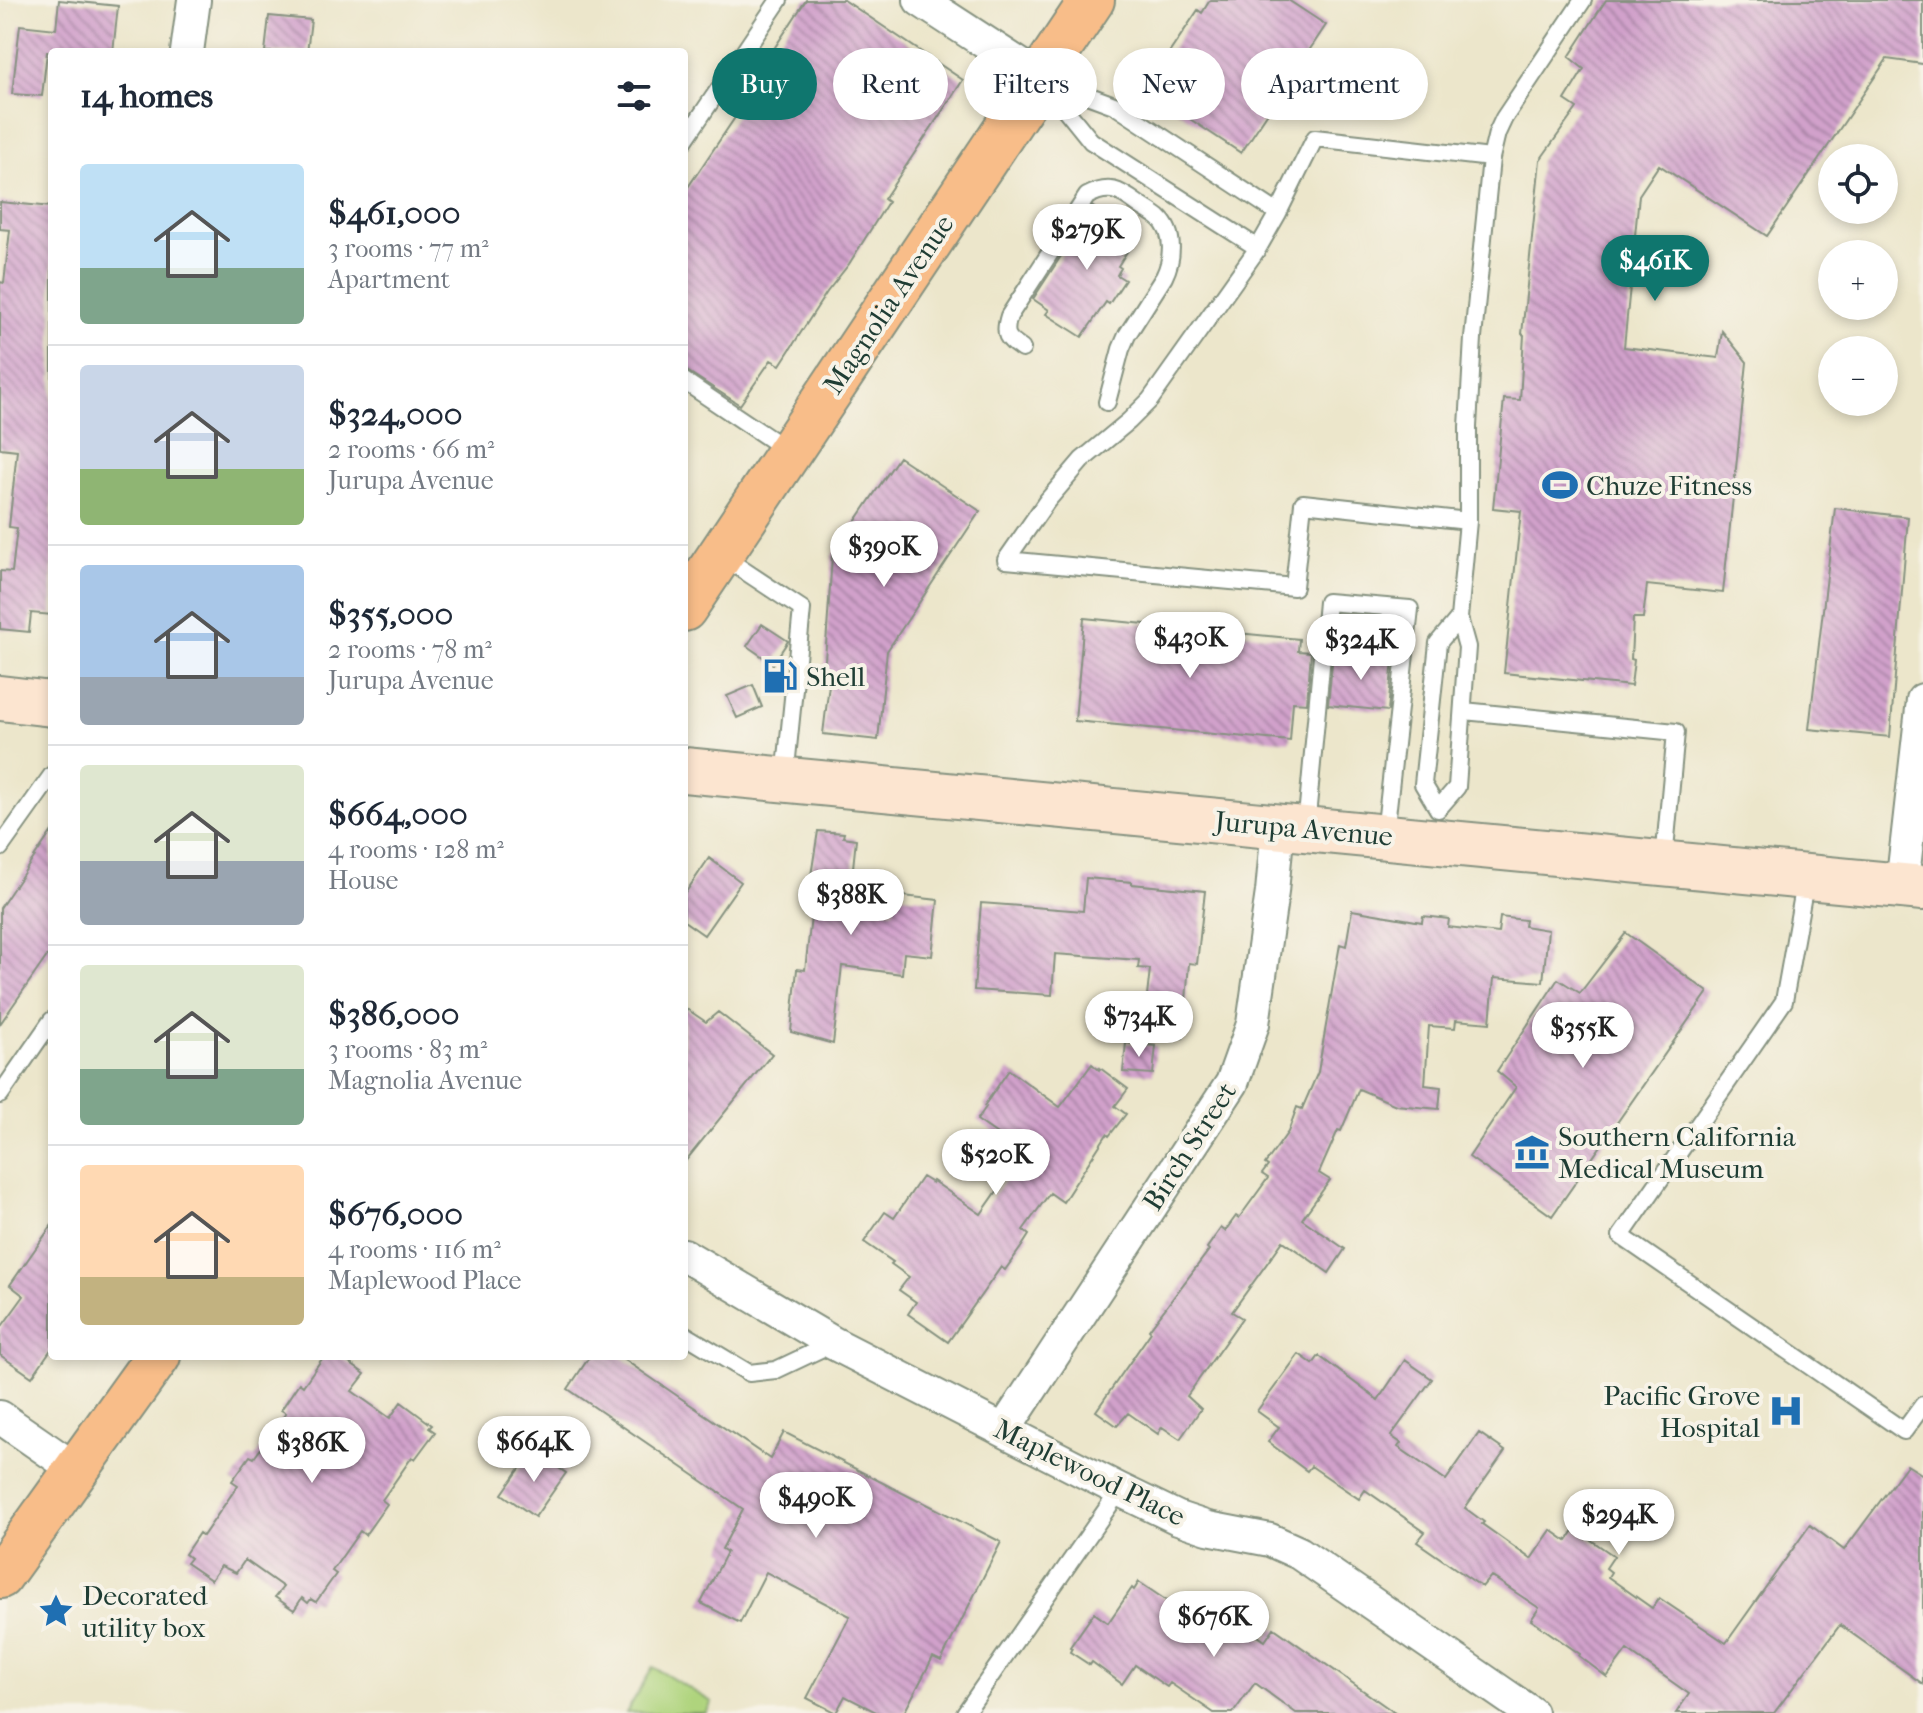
<!DOCTYPE html>
<html lang="en">
<head>
<meta charset="utf-8">
<style>
	:root { --surface:#fff; --page:#f2f2f3; --text:#1f2937; --muted:#747a83; --line:#e0e1e3; --accent:#0f766e }
	body { margin:0; font-family:"IM FELL French Canon",serif; background:var(--page); color:var(--text); height:100vh; display:flex; flex-direction:column; font-size:30px; white-space:nowrap }
	* { box-sizing:border-box; margin:0 }
	p { font-size:26px; color:var(--muted) }
	.icon { flex:none; width:44px; height:44px; fill:none; stroke:currentColor; stroke-width:2; stroke-linecap:round; stroke-linejoin:round }
	.map { position:relative; flex:1; overflow:hidden }
	.side { position:absolute; left:48px; top:48px; width:640px; height:1312px; display:flex; flex-direction:column; background:var(--surface); border-radius:8px; box-shadow:0 4px 12px #0003 }
	.side>* { flex:none }
	.banner { position:absolute; left:712px; top:48px; width:760px; height:72px; display:flex; gap:16px }
	.tools { position:absolute; left:1818px; top:144px; display:grid; gap:16px }
	.tools a { display:grid; place-items:center; width:80px; height:80px; border-radius:50%; background:var(--surface); box-shadow:0 4px 12px #0003; font-size:40px }
	.price { position:absolute; translate:-50% -68px; padding:0 18px; border-radius:28px; background:#fff; color:#222; font-size:26px; line-height:52px; filter:drop-shadow(0 2px 4px #0008) }
	.price::after { content:''; position:absolute; left:50%; top:48px; width:24px; height:18px; margin-left:-12px; background:inherit; clip-path:polygon(0 0,100% 0,50% 100%) }
	.price.on { background:var(--accent); color:#fff }
	ul { padding:0; list-style:none }
	li { display:flex; align-items:center; gap:24px; height:200px; padding:0 32px }
	li+li { border-top:2px solid var(--line) }
	li span { display:grid; place-items:center; flex:none; width:224px; height:160px; border-radius:8px; color:#555 }
	li>.icon { margin-inline-start:auto }
	span .icon { width:96px; height:96px; fill:#fffc; stroke-width:1 }
	li b { font-size:34px }
	h2 { display:flex; justify-content:space-between; align-items:center; height:96px; padding:0 32px; font-size:34px }
	.tag { padding:0 28px; border-radius:36px; background:var(--surface); box-shadow:0 4px 12px #0003; font-size:28px; line-height:72px }
	.tag.on { background:var(--accent); color:#fff }
	.map>svg:first-child { display:block }
	.grass { fill:#afd47d; stroke:#678858; stroke-width:2 }
	.building { fill:url(#building-back-hatch) }
	.lines { fill:none; stroke-linecap:round; stroke-linejoin:round }
	.service-casing { stroke:#869280; stroke-width:20 }
	.minor-casing { stroke:#869280; stroke-width:36 }
	.secondary-casing { stroke:#869280; stroke-width:48 }
	.primary-casing { stroke:#869280; stroke-width:48 }
	.service { stroke:#fff; stroke-width:16 }
	.minor { stroke:#fff; stroke-width:32 }
	.secondary { stroke:#fce5d0; stroke-width:44 }
	.primary { stroke:#f8bd89; stroke-width:44 }
	.labels { text-anchor:middle; stroke-width:8; stroke-linejoin:round; paint-order:stroke }
	.street-label { font-size:28px; fill:#1f3d34; stroke:#f7f3e8 }
	.poi-label { font-size:28px; fill:#1f3d34; stroke:#f7f3e8; text-anchor:start }
</style>
</head>
<body>
<div class="map">
<svg width="1923" height="1713" viewBox="0 0 1923 1713">
	<defs>
		<pattern id="building-back-hatch" width="6" height="6" patternUnits="userSpaceOnUse" patternTransform="scale(2)"><rect width="6" height="6" fill="#d1a1cb"/><path d="M-1 5l2 2M0 0l6 6M5-1l2 2" fill="none" stroke="#a984a6"/></pattern>
	</defs>
	<rect width="100%" height="100%" fill="#f7f3e8"/>
	<filter id="ink" filterUnits="userSpaceOnUse"><feTurbulence type="fractalNoise" baseFrequency=".0125" numOctaves="2"/><feDisplacementMap in="SourceGraphic" scale="16" xChannelSelector="R" yChannelSelector="G"/><feConvolveMatrix kernelMatrix="1 2 1 2 8 2 1 2 1" color-interpolation-filters="sRGB"/></filter>
	<filter id="wash" filterUnits="userSpaceOnUse"><feTurbulence type="fractalNoise" baseFrequency=".006" numOctaves="4" result="noise"/><feDisplacementMap in="SourceGraphic" scale="32" xChannelSelector="R" yChannelSelector="G"/><feGaussianBlur stdDeviation="1.8" result="paint"/><feColorMatrix in="noise" values="0 0 0 0 0 0 0 0 0 0 0 0 0 0 0 0 0 1.4 0 .05"/><feComposite in="paint" operator="in"/></filter>
	<g filter="url(#wash)">
		<rect width="100%" height="100%" fill="#ece6cb"/>
		<path class="grass" d="M653,1667L712,1702L706,1713H626Z"/>
		<g id="blocks">
			<path class="building" d="M59,0L118,6L113,52H47L42,96L12,94L20,25L56,29Z
				M806,0H844L963,80L884,199L888,202L849,264L827,292L780,365L771,360L740,405L684,369V193L763,76L758,73Z
				M1210,0H1288L1326,25L1241,153L1145,89L1198,10L1202,13Z
				M1606,0H1923V64L1887,59L1767,236L1659,165L1639,195L1624,347L1718,358L1722,331L1747,362L1723,593L1647,585L1643,618H1633L1631,659L1634,660L1631,686L1504,673L1521,511L1493,508L1504,399L1520,400L1524,335L1522,334L1540,160L1577,108L1565,100L1584,69L1569,57Z
				M269,16L311,20L307,52H265Z
				M0,202L52,207V615L31,613L29,632L0,629V571L12,572L17,528L9,527L17,450L0,448V282L4,283L10,230L0,229Z
				M1093,207L1110,219L1114,214L1135,227L1133,230L1138,234L1118,266L1121,268L1117,275L1125,280L1109,304L1106,302L1082,337L1046,314L1049,310L1033,299Z
				M899,457L980,511L887,651L878,740L823,734L830,676L824,675L832,556Z
				M1835,508L1908,517L1890,737L1809,729Z
				M1084,618L1299,639L1298,651L1311,652L1307,703L1293,702L1290,741L1075,721Z
				M762,624L788,641L773,664L747,646Z
				M1333,654L1374,657V654L1393,659L1388,711L1328,705Z
				M753,685L762,707L737,718L727,696Z
				M52,831V949L0,1024V908Z
				M818,831L844,833L843,837L856,839L849,906L893,911L895,895L938,900L932,956L904,953L902,974L842,966L833,1044L791,1032L797,969L805,970L815,882H810Z
				M709,858L741,882L704,935L684,921V895Z
				M1086,878L1132,882V884L1205,891L1197,964L1189,963L1183,1038L1143,1033L1150,969L1138,968L1139,960L1055,954L1052,995L974,990L981,903L1083,911Z
				M1352,910L1422,922L1423,916L1449,919L1448,927L1498,933L1500,917L1525,920L1524,926L1548,930L1543,982L1494,978L1490,1023L1456,1020L1455,1028L1429,1026L1425,1085L1441,1087L1439,1109L1396,1105L1359,1089L1341,1131L1338,1130L1319,1173L1330,1180L1302,1219L1345,1249L1329,1273L1283,1241L1232,1312L1242,1318L1187,1396L1201,1409L1180,1439L1162,1427L1158,1434L1128,1413L1117,1426L1096,1411L1151,1332L1149,1330L1209,1250L1207,1248L1221,1228L1225,1231L1236,1216L1239,1218L1268,1178L1262,1174L1268,1166L1265,1164L1288,1132L1297,1107L1302,1109L1318,1072L1340,944L1346,946Z
				M1626,933L1708,992L1552,1216L1469,1157L1516,1087L1497,1071L1558,979L1580,993Z
				M684,1007L706,1022L718,1012L772,1054L684,1163Z
				M1126,1043L1156,1046L1153,1074L1123,1072Z
				M1092,1064L1099,1070L1100,1068L1128,1089L1115,1106L1126,1114L1109,1136L1107,1134L1063,1202L1050,1193L1023,1230L1029,1235L1022,1246L1005,1270L1001,1267L948,1342L908,1314L916,1302L899,1290L909,1277L891,1264L893,1262L864,1242L885,1212L894,1218L922,1177L932,1183L933,1181L981,1214L1009,1174L998,1166L1001,1162L991,1155L1003,1138L977,1120L986,1107L984,1106L1009,1070L1060,1107Z
				M52,1225V1348L32,1377L0,1355V1329L24,1296L10,1285Z
				M1299,1354L1313,1364L1319,1356L1378,1400L1405,1360L1432,1379L1391,1436L1401,1443L1398,1447L1446,1480L1479,1433L1505,1451L1465,1508L1484,1522L1482,1524L1531,1559L1551,1530L1567,1541L1575,1529L1614,1556L1606,1568L1611,1572L1608,1577L1652,1608L1659,1598L1726,1643L1810,1525L1844,1550L1907,1465L1923,1475V1684L1840,1625L1774,1713H1676L1689,1694L1627,1650L1607,1677L1579,1656L1580,1654L1531,1620L1539,1608L1491,1576L1482,1587L1417,1542L1425,1532L1365,1490L1359,1499L1311,1466L1307,1471L1268,1442L1279,1427L1257,1411Z
				M324,1356H339L365,1374L352,1391L390,1418L401,1402L432,1425L429,1428L435,1432L415,1459L412,1457L382,1500L387,1504L365,1535L360,1531L332,1571L336,1574L316,1602L311,1599L308,1603L302,1598L294,1610L275,1597L283,1587L245,1560L236,1573L221,1566L211,1580L186,1563L190,1558L185,1554L199,1533L203,1536L238,1485L232,1481L250,1456L254,1458L286,1413L281,1410L299,1383L303,1386Z
				M590,1356H619L770,1459L784,1432L918,1501L919,1500L1001,1542L941,1661L933,1657L904,1713H878L845,1696L836,1713L807,1698L850,1616L766,1572L740,1623L701,1603L727,1552L722,1549L743,1509L568,1389Z
				M533,1450L566,1473L535,1517L502,1494Z
				M1139,1582L1204,1626L1217,1607L1265,1641L1274,1628L1395,1713H1296L1255,1683L1233,1713H1214L1170,1683L1167,1687L1135,1665L1122,1684L1092,1662L1090,1665L1070,1652L1072,1648L1070,1647L1094,1613L1108,1623L1132,1588L1134,1590Z"/>
		</g>
	</g>
	<g filter="url(#ink)">
		<use href="#blocks" fill-opacity="0" stroke="#869280" stroke-width="2"/>
		<g class="lines">
			<g class="service-casing">
				<path id="service" d="M1041,78L1114,105L1278,213
					M1041,79L1091,141L1258,248
					M684,141L779,0
					M1022,349C1007,339 1003,335 1009,316L1087,196C1109,184 1119,190 1138,204C1145,209 1153,213 1159,218C1175,233 1173,259 1164,277L1127,335L1121,349L1107,402
					M684,381L788,451
					M1468,521L1303,503L1294,587L1006,560L1047,501L1082,460L1129,421L1150,400L1258,248L1278,213L1315,138L1491,158
					M722,556L802,609L785,778
					M1459,618L1468,521V427L1473,338L1491,158L1497,133L1504,118L1583,0
					M1459,618L1467,647L1457,787L1438,809L1423,784L1438,643Z
					M1464,711L1676,732L1664,860
					M1306,828L1327,602L1410,609L1385,834
					M0,848L52,775
					M1806,878L1784,1001L1621,1236L1904,1431L1923,1405
					M0,1095L52,1020
					M684,1334L749,1373L776,1370L833,1343
					M965,1713L1120,1490"/>
			</g>
			<g class="minor-casing">
				<path id="minor" d="M920,0L1040,78
					M187,52L194,0
					M1902,886L1923,700
					M684,1255L833,1343L1120,1490L1178,1518L1208,1528L1270,1540L1299,1553L1531,1713
					M0,1417L75,1469
					M1004,1430L1232,1083L1253,1024L1272,892L1278,826"/>
			</g>
			<g class="secondary-casing">
				<path id="secondary" d="M0,698L52,704
					M684,770L1923,888"/>
			</g>
			<g class="primary-casing">
				<path id="primary" d="M684,609L1092,0
					M0,1576L158,1356"/>
			</g>
			<use href="#service" class="service"/>
			<use href="#minor" class="minor"/>
			<use href="#secondary" class="secondary"/>
			<use href="#primary" class="primary"/>
		</g>
	</g>
	<defs>
		<g id="stadium-bare" transform="scale(2.76)"><path d="M0-5a6.5 5 0 1 0 0 10a6.5 5 0 1 0 0-10ZM-3.5-1.8h7v3.6h-7Z" fill="#1f6fb2" stroke="#f7f3e8" stroke-width="2.5" paint-order="stroke"/></g>
		<g id="fuel-bare" transform="scale(2.76)"><path d="M-5.5-6h7V0h2V4h1.3V-2.5L3-4.5l.8-.8L6-3V5H2.5V1h-1V6h-7ZM-4.2-4.7v3.2H.2V-4.7Z" fill="#1f6fb2" stroke="#f7f3e8" stroke-width="2.5" paint-order="stroke"/></g>
		<g id="museum-bare" transform="scale(2.76)"><path d="M0-6L6-3V-2H-6V-3ZM-5-1h2V3h-2ZM-1-1h2V3h-2ZM3-1h2V3H3ZM-6 4H6V6H-6Z" fill="#1f6fb2" stroke="#f7f3e8" stroke-width="2.5" paint-order="stroke"/></g>
		<g id="hospital-bare" transform="scale(2.76)"><path d="M-5-5h3v3.5h4V-5h3V5h-3V1.5h-4V5h-3Z" fill="#1f6fb2" stroke="#f7f3e8" stroke-width="2.5" paint-order="stroke"/></g>
		<g id="sight-bare" transform="scale(2.76)"><path d="M0-6L1.8-2.2L6-1.7L2.9 1.2L3.7 5.4L0 3.3L-3.7 5.4L-2.9 1.2L-6-1.7L-1.8-2.2Z" fill="#1f6fb2" stroke="#f7f3e8" stroke-width="2.5" paint-order="stroke"/></g>
	</defs>
	<g fill-rule="evenodd">
		<use href="#stadium-bare" x="1560" y="485"/>
		<use href="#fuel-bare" x="780" y="676"/>
		<use href="#museum-bare" x="1532" y="1152"/>
		<use href="#hospital-bare" x="1786" y="1411"/>
		<use href="#sight-bare" x="56" y="1611"/>
	</g>
	<g class="labels">
		<g class="street-label">
			<text transform="translate(888 304) rotate(-56)" y="10">Magnolia Avenue</text>
			<text transform="translate(1304 828) rotate(5)" y="10">Jurupa Avenue</text>
			<text transform="translate(1189 1146) rotate(-57)" y="10">Birch Street</text>
			<text transform="translate(1090 1472) rotate(26)" y="10">Maplewood Place</text>
		</g>
		<g class="poi-label">
			<text x="1586" y="495">Chuze Fitness</text>
			<text x="806" y="686">Shell</text>
			<text x="1558" y="1146">Southern California<tspan x="1558" dy="32">Medical Museum</tspan></text>
			<text x="1760" y="1405" text-anchor="end">Pacific Grove<tspan x="1760" dy="32">Hospital</tspan></text>
			<text x="82" y="1605">Decorated<tspan x="82" dy="32">utility box</tspan></text>
		</g>
	</g>
</svg>
<div class="tools">
<a><svg class="icon" aria-label="locate" viewBox="0 0 24 24"><circle cx="12" cy="12" r="6"/><path d="M12 2v4M12 18v4M2 12h4M18 12h4"/></svg></a>
<a>+</a>
<a>−</a>
</div>
<b class="price" style="left:1087px;top:272px">$279K</b>
<b class="price on" style="left:1655px;top:303px">$461K</b>
<b class="price" style="left:884px;top:589px">$390K</b>
<b class="price" style="left:1190px;top:680px">$430K</b>
<b class="price" style="left:1361px;top:682px">$324K</b>
<b class="price" style="left:851px;top:937px">$388K</b>
<b class="price" style="left:1139px;top:1059px">$734K</b>
<b class="price" style="left:1583px;top:1070px">$355K</b>
<b class="price" style="left:996px;top:1197px">$520K</b>
<b class="price" style="left:534px;top:1484px">$664K</b>
<b class="price" style="left:312px;top:1485px">$386K</b>
<b class="price" style="left:816px;top:1540px">$490K</b>
<b class="price" style="left:1619px;top:1557px">$294K</b>
<b class="price" style="left:1214px;top:1659px">$676K</b>
<div class="banner">
<a class="tag on">Buy</a>
<a class="tag">Rent</a>
<a class="tag">Filters</a>
<a class="tag">New</a>
<a class="tag">Apartment</a>
</div>
<section class="side">
<h2>14 homes<svg class="icon" aria-label="filters" viewBox="0 0 24 24"><path d="M4 7h16M4 17h16"/><circle cx="9" cy="7" r="2"/><circle cx="15" cy="17" r="2"/></svg></h2>
<ul>
<li><span style="background:linear-gradient(#bfe0f5 65%,#7fa58c 0)"><svg class="icon" aria-label="home" viewBox="0 0 24 24"><path d="M3 11l9-7 9 7M6 9v11h12V9"/></svg></span><div><b>$461,000</b><p>3 rooms · 77 m²</p><p>Apartment</p></div></li>
<li><span style="background:linear-gradient(#c9d6e8 65%,#8fb573 0)"><svg class="icon" aria-label="home" viewBox="0 0 24 24"><path d="M3 11l9-7 9 7M6 9v11h12V9"/></svg></span><div><b>$324,000</b><p>2 rooms · 66 m²</p><p>Jurupa Avenue</p></div></li>
<li><span style="background:linear-gradient(#a9c7e8 70%,#9aa5b1 0)"><svg class="icon" aria-label="home" viewBox="0 0 24 24"><path d="M3 11l9-7 9 7M6 9v11h12V9"/></svg></span><div><b>$355,000</b><p>2 rooms · 78 m²</p><p>Jurupa Avenue</p></div></li>
<li><span style="background:linear-gradient(#dfe7d0 60%,#9aa5b1 0)"><svg class="icon" aria-label="home" viewBox="0 0 24 24"><path d="M3 11l9-7 9 7M6 9v11h12V9"/></svg></span><div><b>$664,000</b><p>4 rooms · 128 m²</p><p>House</p></div></li>
<li><span style="background:linear-gradient(#dfe7d0 65%,#7fa58c 0)"><svg class="icon" aria-label="home" viewBox="0 0 24 24"><path d="M3 11l9-7 9 7M6 9v11h12V9"/></svg></span><div><b>$386,000</b><p>3 rooms · 83 m²</p><p>Magnolia Avenue</p></div></li>
<li><span style="background:linear-gradient(#ffd9b3 70%,#c2b280 0)"><svg class="icon" aria-label="home" viewBox="0 0 24 24"><path d="M3 11l9-7 9 7M6 9v11h12V9"/></svg></span><div><b>$676,000</b><p>4 rooms · 116 m²</p><p>Maplewood Place</p></div></li>
</ul>
</section>
</div>
</body>
</html>
